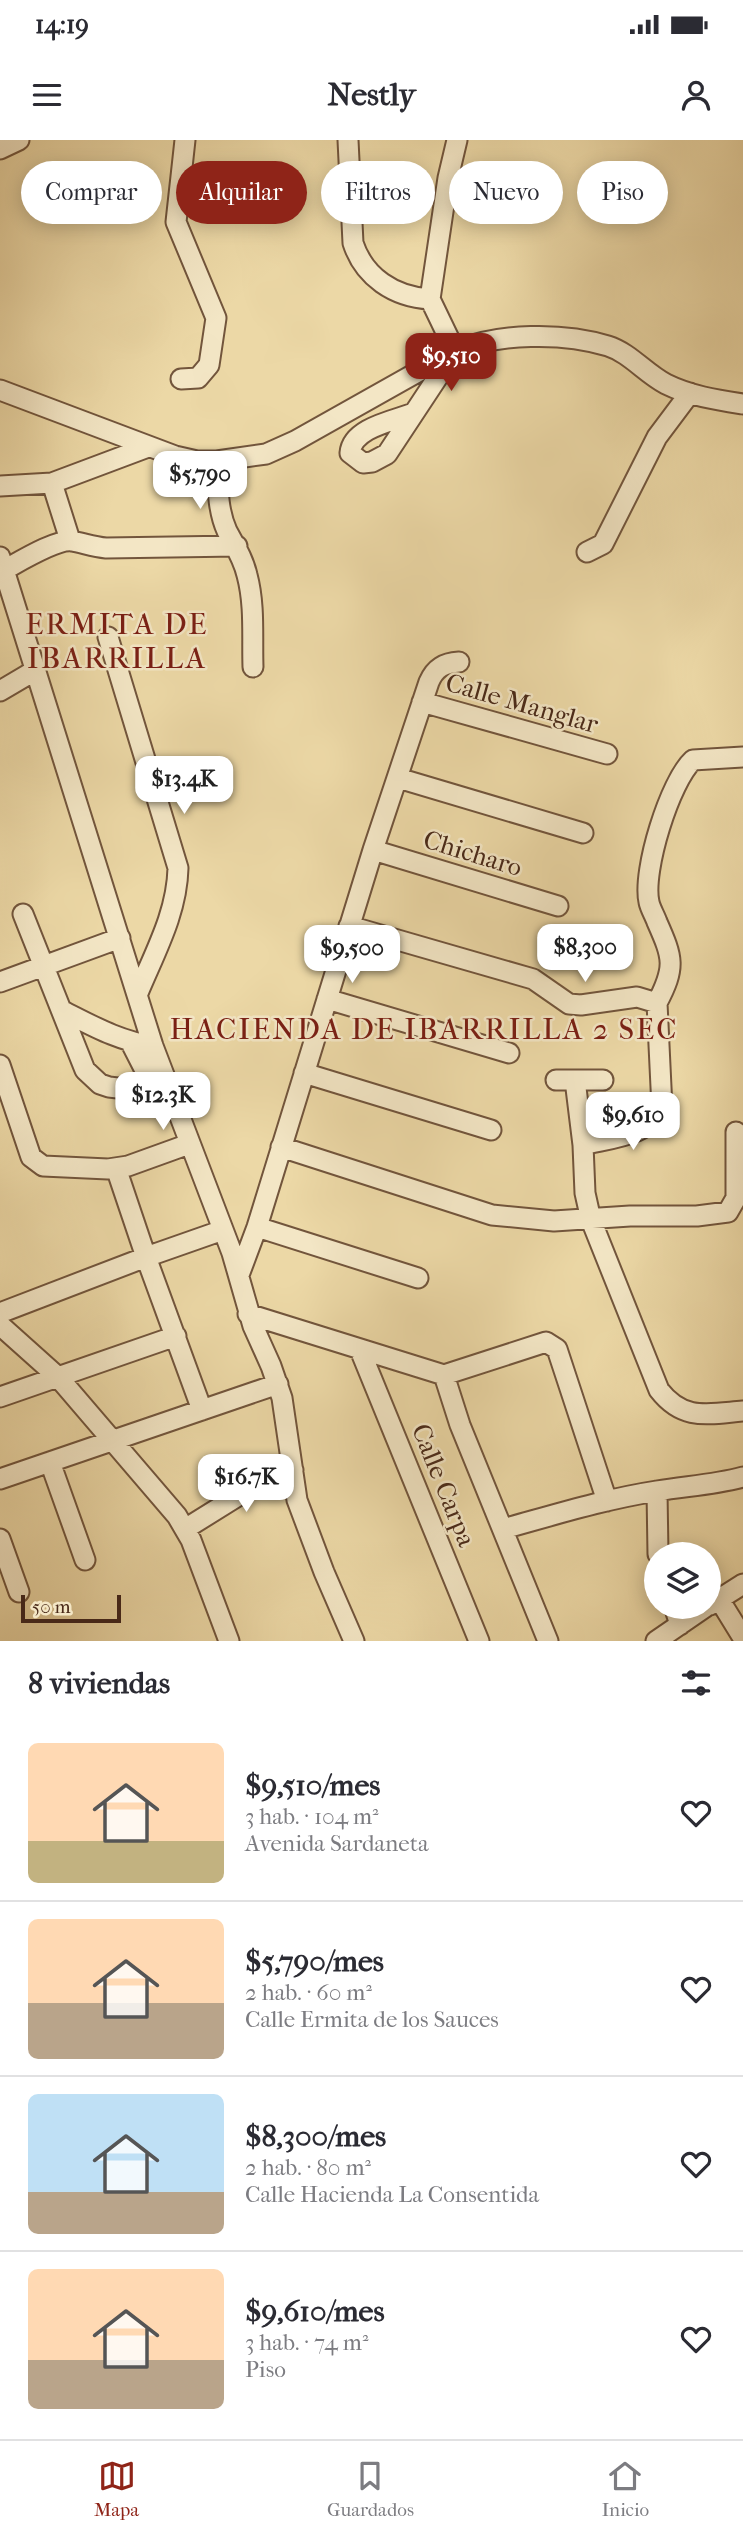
<!DOCTYPE html>
<html lang="es">
<head>
<meta charset="utf-8">
<style>
	:root { --surface:#fff; --page:#f2f2f3; --text:#2b2b33; --muted:#7c7c81; --line:#e1e1e2; --accent:#8f2418 }
	body { margin:0; font-family:"IM FELL French Canon",serif; background:var(--page); color:var(--text); height:100vh; display:flex; flex-direction:column; font-size:26px; white-space:nowrap }
	* { box-sizing:border-box; margin:0 }
	p { font-size:23px; color:var(--muted) }
	.icon { flex:none; width:38px; height:38px; fill:none; stroke:currentColor; stroke-width:2; stroke-linecap:round; stroke-linejoin:round }
	.map { position:relative; height:1501px; overflow:hidden }
	.side { display:flex; flex-direction:column; background:var(--surface); flex:1 }
	.side>* { flex:none }
	.hud { position:absolute; left:21px; top:21px; width:702px; height:63px; display:flex; gap:14px }
	.controls { position:absolute; left:644px; top:1402px; display:grid; gap:14px }
	.controls a { display:grid; place-items:center; width:77px; height:77px; border-radius:50%; background:var(--surface); box-shadow:0 4px 18px #0003; font-size:35px }
	.scale { position:absolute; left:21px; bottom:18px; width:100px; box-sizing:border-box; padding-left:7px; border:4px solid #492918; border-top:0; font-size:19px; line-height:24px; white-space:nowrap; color:#492918; -webkit-text-stroke:5px #f3e6c5; paint-order:stroke }
	.price { position:absolute; translate:-50% -60px; padding:0 16px; border-radius:14px; background:#fff; color:#222; font-size:23px; line-height:46px; filter:drop-shadow(0 2px 4px #0008) }
	.price::after { content:''; position:absolute; left:50%; top:42px; width:21px; height:16px; margin-left:-10px; background:inherit; clip-path:polygon(0 0,100% 0,50% 100%) }
	.price.on { background:var(--accent); color:#fff }
	ul { padding:0; list-style:none }
	li { display:flex; align-items:center; gap:21px; height:175px; padding:0 28px }
	li+li { border-top:2px solid var(--line) }
	li span { display:grid; place-items:center; flex:none; width:196px; height:140px; border-radius:10px; color:#555 }
	li>.icon { margin-inline-start:auto }
	span .icon { width:84px; height:84px; fill:#fffc; stroke-width:1 }
	li b { font-size:30px }
	h2 { display:flex; justify-content:space-between; align-items:center; height:84px; padding:0 28px; font-size:30px }
	.chip { padding:0 24px; border-radius:32px; background:var(--surface); box-shadow:0 4px 18px #0003; font-size:24px; line-height:63px }
	.chip.on { background:var(--accent); color:#fff }
	.status { display:flex; justify-content:space-between; align-items:center; height:49px; padding:0 35px; background:var(--surface); direction:ltr }
	.status svg { height:19px; fill:currentColor }
	header { display:flex; justify-content:space-between; align-items:center; height:91px; padding:0 28px; background:var(--surface); font-size:32px; font-weight:700 }
	.tab-bar { display:flex; justify-content:space-around; align-items:center; height:98px; border-top:2px solid var(--line); background:var(--surface); font-size:19px; color:var(--muted) }
	.tab-bar a { display:grid; justify-items:center; gap:4px }
	.tab-bar .on { color:var(--accent) }
	.map>svg:first-child { display:block }
	.lines { fill:none; stroke-linecap:round; stroke-linejoin:round }
	.minor-casing { stroke:#72553c; stroke-width:23 }
	.minor { stroke:#f3e6c5; stroke-width:19 }
	.labels { text-anchor:middle; stroke-width:5; stroke-linejoin:round; paint-order:stroke }
	.street-label { font-size:26px; fill:#492918; stroke:#f3e6c5 }
	.quarter-label { font-size:30px; letter-spacing:2px; fill:#7a1f14; stroke:#f3e6c5 }
</style>
</head>
<body>
<div class="status"><b>14:19</b><svg viewBox="0 0 49 12"><path d="M0 12V9h3v3zM5 12V6h3v6zM10 12V3h3v9zM15 12V0h3v12zM26 1h20v11H26zM47 4h2v5h-2z"/></svg></div>
<header><svg class="icon" aria-label="menu" viewBox="0 0 24 24"><path d="M4 6h16M4 12h16M4 18h16"/></svg>Nestly<svg class="icon" aria-label="person" viewBox="0 0 24 24"><circle cx="12" cy="8" r="4"/><path d="M4 21q1-7 8-7t8 7"/></svg></header>
<div class="map">
<svg width="743" height="1501" viewBox="0 0 743 1501">
	<rect width="100%" height="100%" fill="#ecd8a6"/>
	<filter id="stains"><feTurbulence type="fractalNoise" baseFrequency=".00286" numOctaves="4"/><feColorMatrix values="0 0 0 0 .2 0 0 0 0 .09 0 0 0 0 .02 0 0 0 .5 -.17"/></filter>
	<radialGradient id="worn" r=".72"><stop offset=".6" stop-color="#630" stop-opacity="0"/><stop offset="1" stop-color="#630" stop-opacity=".3"/></radialGradient>
	<g class="lines">
		<g class="minor-casing">
			<path id="minor" d="M348,0L353,103C364,137 394,157 430,159
				M0,9L19,0
				M181,239L198,238L209,225L216,178L176,82L185,0
				M0,250L175,316L197,321H217L266,314L295,301L455,211C498,193 563,192 608,206C630,213 645,233 666,244C690,256 717,260 743,264
				M414,273C393,281 352,288 350,313L363,323L372,322L387,314L455,211L430,159L448,38L457,0
				M217,321C218,344 217,369 227,391C235,406 243,418 247,435C255,465 252,496 253,527
				M52,343L70,400
				M0,346L52,343L148,307
				M587,412L603,404L657,297L690,253
				M0,417L153,906L232,1113L253,1186L271,1226L282,1258L297,1360L324,1432L354,1501
				M4,430C19,422 56,399 72,401C83,403 94,407 106,408L237,406
				M108,497L178,728C177,773 155,812 138,853
				M0,551L34,531
				M422,562L607,614
				M398,638L583,693
				M373,710L558,766
				M23,774L85,930L100,944L109,947L169,954
				M349,786L533,839L569,864L581,865L637,857L657,863L662,968C650,996 610,998 583,1005
				M0,842L120,798
				M327,859L509,913
				M657,863C676,827 673,818 657,782C655,776 650,768 649,762C642,731 670,641 693,620L743,617
				M63,871C93,886 119,901 153,906
				M131,903L156,952
				M0,925L31,1017L43,1026L108,1029L128,1026L189,1004
				M304,933L491,990
				M556,940H603
				M575,940L583,1005L585,1053L591,1080L659,1250C683,1281 707,1274 743,1271
				M281,1007L492,1075L554,1081L630,1076H697L728,1072L736,1058V992
				M116,1028L146,1117L202,1270
				M257,1087L418,1138
				M239,1135L257,1087L373,710L429,542C435,528 444,523 459,522
				M0,1173L146,1117L223,1090
				M248,1174L444,1235L546,1202L557,1209L607,1361
				M0,1185L58,1237L177,1376L191,1400L229,1501
				M360,1210L479,1501
				M444,1235L460,1285L548,1501
				M0,1257L176,1196
				M50,1322L85,1420
				M0,1339L278,1244
				M657,1351L658,1414
				M185,1389L254,1346L293,1330
				M503,1389C554,1375 605,1359 657,1351C686,1346 714,1345 743,1337
				M0,1399L19,1452
				M719,1459L743,1498
				M710,1465L743,1444
				M674,1466L680,1485
				M656,1501L707,1466"/>
		</g>
		<use href="#minor" class="minor"/>
	</g>
	<g class="labels">
		<g class="street-label">
			<text transform="translate(522 563) rotate(16)" y="9">Calle Manglar</text>
			<text transform="translate(473 713) rotate(17)" y="9">Chicharo</text>
			<text transform="translate(444 1345) rotate(68)" y="9">Calle Carpa</text>
		</g>
		<g class="quarter-label">
			<text x="117" y="494">ERMITA DE<tspan x="117" dy="34">IBARRILLA</tspan></text>
			<text x="424" y="899">HACIENDA DE IBARRILLA 2 SEC</text>
		</g>
	</g>
	<rect width="100%" height="100%" filter="url(#stains)"/>
	<rect width="100%" height="100%" fill="url(#worn)"/>
</svg>
<div class="controls">
<a><svg class="icon" aria-label="layers" viewBox="0 0 24 24"><path d="M12 4l9 5-9 5-9-5zM3 14l9 5 9-5"/></svg></a>
</div>
<div class="scale">50 m</div>
<b class="price on" style="left:451px;top:253px">$9,510</b>
<b class="price" style="left:200px;top:371px">$5,790</b>
<b class="price" style="left:184px;top:676px">$13.4K</b>
<b class="price" style="left:585px;top:844px">$8,300</b>
<b class="price" style="left:352px;top:845px">$9,500</b>
<b class="price" style="left:163px;top:992px">$12.3K</b>
<b class="price" style="left:633px;top:1012px">$9,610</b>
<b class="price" style="left:246px;top:1374px">$16.7K</b>
<div class="hud">
<a class="chip">Comprar</a>
<a class="chip on">Alquilar</a>
<a class="chip">Filtros</a>
<a class="chip">Nuevo</a>
<a class="chip">Piso</a>
</div>
</div>
<section class="side">
<h2>8 viviendas<svg class="icon" aria-label="filters" viewBox="0 0 24 24"><path d="M4 7h16M4 17h16"/><circle cx="9" cy="7" r="2"/><circle cx="15" cy="17" r="2"/></svg></h2>
<ul>
<li><span style="background:linear-gradient(#ffd9b3 70%,#c2b280 0)"><svg class="icon" aria-label="home" viewBox="0 0 24 24"><path d="M3 11l9-7 9 7M6 9v11h12V9"/></svg></span><div><b>$9,510/mes</b><p>3 hab. · 104 m²</p><p>Avenida Sardaneta</p></div><svg class="icon" aria-label="heart" viewBox="0 0 24 24"><path d="M12 20l-8-8c-3-5 5-10 8-4 3-6 11-1 8 4z"/></svg></li>
<li><span style="background:linear-gradient(#ffd9b3 60%,#b9a48a 0)"><svg class="icon" aria-label="home" viewBox="0 0 24 24"><path d="M3 11l9-7 9 7M6 9v11h12V9"/></svg></span><div><b>$5,790/mes</b><p>2 hab. · 60 m²</p><p>Calle Ermita de los Sauces</p></div><svg class="icon" aria-label="heart" viewBox="0 0 24 24"><path d="M12 20l-8-8c-3-5 5-10 8-4 3-6 11-1 8 4z"/></svg></li>
<li><span style="background:linear-gradient(#bfe0f5 70%,#b9a48a 0)"><svg class="icon" aria-label="home" viewBox="0 0 24 24"><path d="M3 11l9-7 9 7M6 9v11h12V9"/></svg></span><div><b>$8,300/mes</b><p>2 hab. · 80 m²</p><p>Calle Hacienda La Consentida</p></div><svg class="icon" aria-label="heart" viewBox="0 0 24 24"><path d="M12 20l-8-8c-3-5 5-10 8-4 3-6 11-1 8 4z"/></svg></li>
<li><span style="background:linear-gradient(#ffd9b3 65%,#b9a48a 0)"><svg class="icon" aria-label="home" viewBox="0 0 24 24"><path d="M3 11l9-7 9 7M6 9v11h12V9"/></svg></span><div><b>$9,610/mes</b><p>3 hab. · 74 m²</p><p>Piso</p></div><svg class="icon" aria-label="heart" viewBox="0 0 24 24"><path d="M12 20l-8-8c-3-5 5-10 8-4 3-6 11-1 8 4z"/></svg></li>
</ul>
</section>
<nav class="tab-bar">
<a class="on"><svg class="icon" aria-label="map" viewBox="0 0 24 24"><path d="M3 6l6-2 6 2 6-2v14l-6 2-6-2-6 2zM9 4v14M15 6v14"/></svg>Mapa</a>
<a><svg class="icon" aria-label="saved" viewBox="0 0 24 24"><path d="M7 4h10v16l-5-4-5 4z"/></svg>Guardados</a>
<a><svg class="icon" aria-label="home" viewBox="0 0 24 24"><path d="M3 11l9-7 9 7M6 9v11h12V9"/></svg>Inicio</a>
</nav>
</body>
</html>
